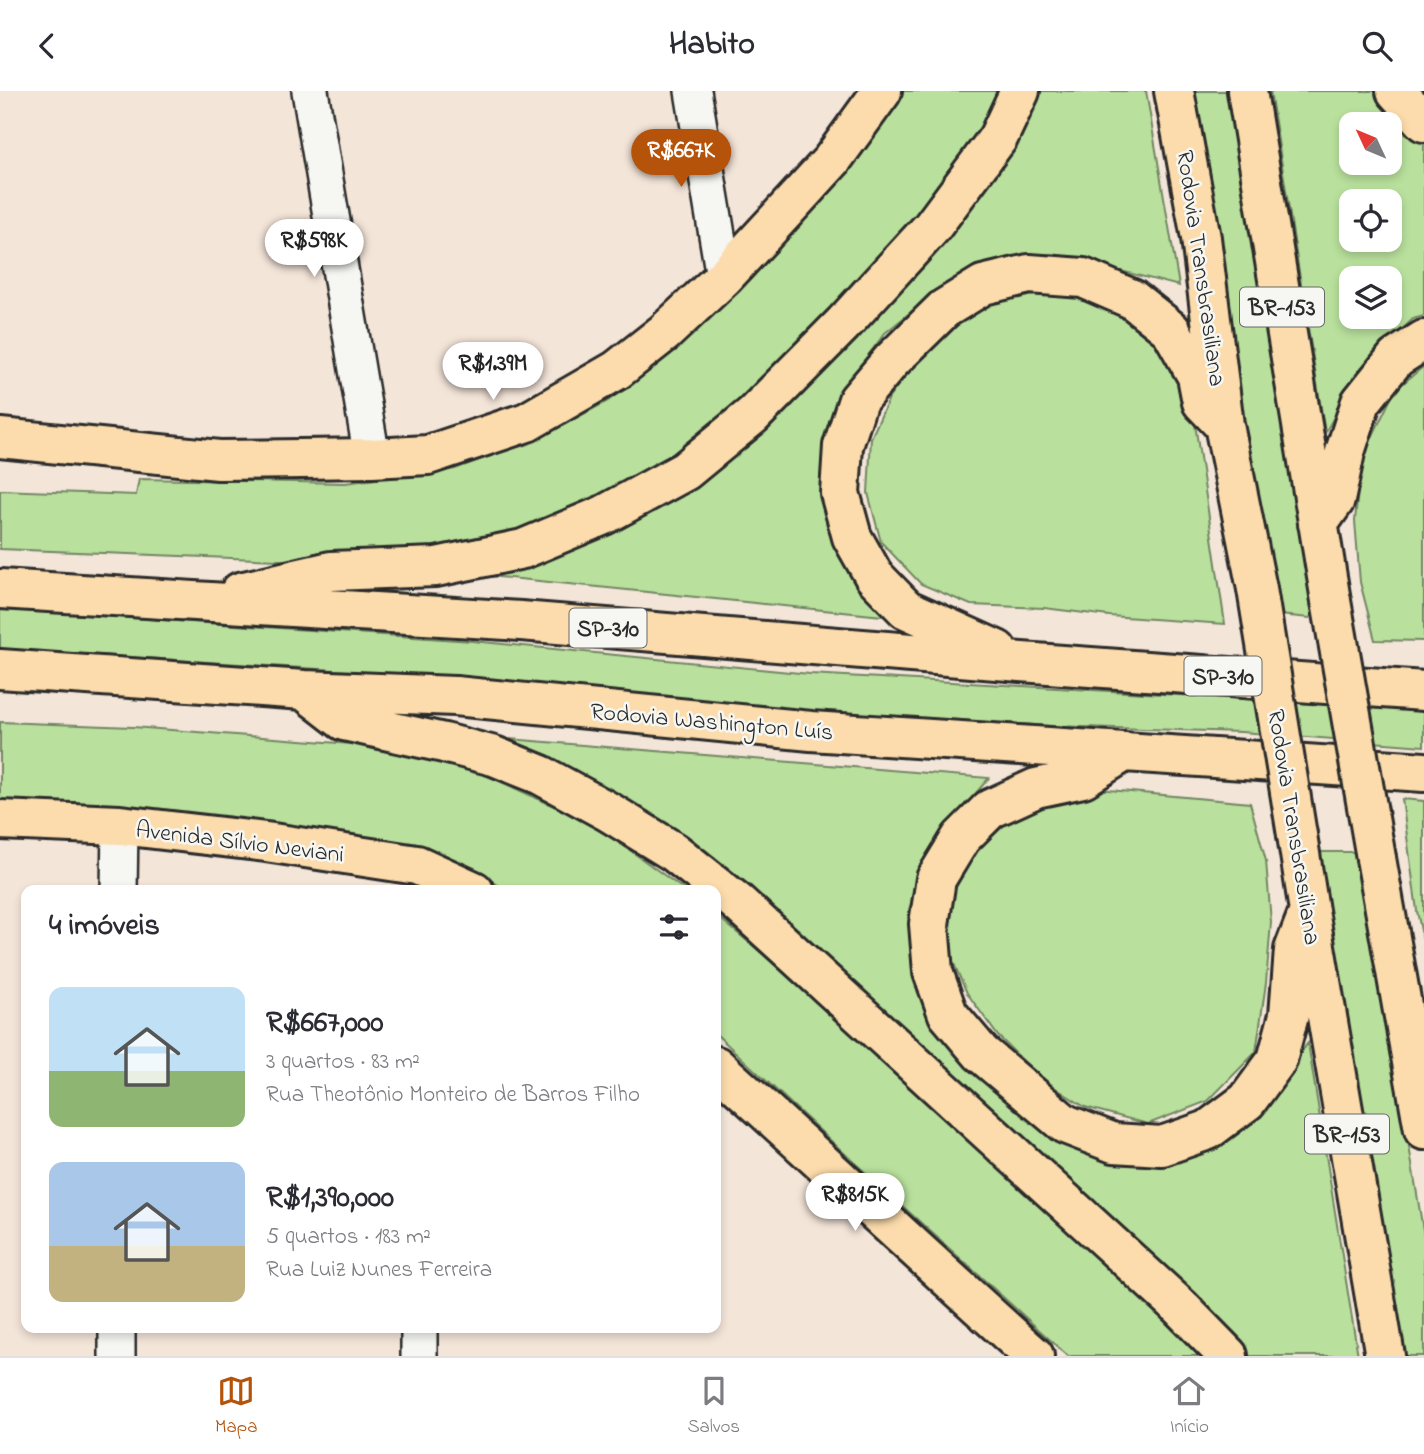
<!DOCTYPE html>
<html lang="pt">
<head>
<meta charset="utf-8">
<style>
	:root { --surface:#fff; --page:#f2f2f3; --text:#2b2b33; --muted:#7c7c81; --line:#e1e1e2; --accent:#b45309 }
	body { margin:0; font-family:"Indie Flower",sans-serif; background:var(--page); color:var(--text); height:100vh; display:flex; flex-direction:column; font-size:26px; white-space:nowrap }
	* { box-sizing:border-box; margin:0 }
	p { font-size:23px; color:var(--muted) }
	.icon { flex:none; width:38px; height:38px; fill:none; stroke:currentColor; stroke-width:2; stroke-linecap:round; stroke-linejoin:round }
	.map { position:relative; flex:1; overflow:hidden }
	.panel { position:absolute; left:21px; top:794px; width:700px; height:448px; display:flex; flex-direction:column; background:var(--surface); border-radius:14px; box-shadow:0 4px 10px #0003 }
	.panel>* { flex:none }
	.needle { width:46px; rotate:314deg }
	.fabs { position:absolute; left:1339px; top:21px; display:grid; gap:14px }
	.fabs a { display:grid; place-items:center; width:63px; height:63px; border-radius:14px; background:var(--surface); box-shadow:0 4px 10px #0003; font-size:35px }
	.price { position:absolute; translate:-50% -60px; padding:0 16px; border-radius:24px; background:#fff; color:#222; font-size:23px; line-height:46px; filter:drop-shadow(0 2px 4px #0008) }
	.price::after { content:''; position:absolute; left:50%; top:42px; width:21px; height:16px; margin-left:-10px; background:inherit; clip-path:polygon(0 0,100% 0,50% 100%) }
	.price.active { background:var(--accent); color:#fff }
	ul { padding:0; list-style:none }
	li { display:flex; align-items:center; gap:21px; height:175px; padding:0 28px }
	li span { display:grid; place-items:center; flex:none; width:196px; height:140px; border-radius:14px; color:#555 }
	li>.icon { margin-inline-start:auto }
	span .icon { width:84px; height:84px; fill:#fffc; stroke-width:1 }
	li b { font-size:30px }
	h2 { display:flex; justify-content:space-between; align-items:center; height:84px; padding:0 28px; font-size:30px }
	header { display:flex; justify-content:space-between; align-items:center; height:91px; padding:0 28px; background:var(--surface); font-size:32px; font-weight:700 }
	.dock { display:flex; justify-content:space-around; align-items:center; height:98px; border-top:2px solid var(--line); background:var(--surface); font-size:19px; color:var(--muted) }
	.dock a { display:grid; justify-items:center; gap:4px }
	.dock .active { color:var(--accent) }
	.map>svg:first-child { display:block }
	.green { fill:#b9e19d; stroke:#728664; stroke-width:2; fill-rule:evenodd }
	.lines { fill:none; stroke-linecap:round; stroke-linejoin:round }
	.minor-casing { stroke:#2b2b2b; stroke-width:40 }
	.major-casing { stroke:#2b2b2b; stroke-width:44 }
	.highway-casing { stroke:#2b2b2b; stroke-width:44 }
	.minor { stroke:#f6f6f2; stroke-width:35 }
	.major { stroke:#fcdcac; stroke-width:38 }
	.highway { stroke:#fcdcac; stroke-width:38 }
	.highway-bridge-casing { stroke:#2b2b2b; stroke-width:44; stroke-linecap:butt }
	.highway-bridge { stroke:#fcdcac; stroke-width:38 }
	.labels { text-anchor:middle; stroke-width:5; stroke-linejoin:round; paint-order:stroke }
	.shield { fill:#f6f6f2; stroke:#686867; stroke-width:2 }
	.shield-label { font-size:23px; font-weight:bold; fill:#2b2b2b }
	.street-label { font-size:24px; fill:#2b2b2b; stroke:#f6f6f2 }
</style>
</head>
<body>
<header><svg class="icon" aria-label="back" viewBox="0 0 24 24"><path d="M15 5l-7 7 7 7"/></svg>Habito<svg class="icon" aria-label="search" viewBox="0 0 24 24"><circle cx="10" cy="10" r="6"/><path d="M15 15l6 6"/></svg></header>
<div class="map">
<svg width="1424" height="1265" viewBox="0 0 1424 1265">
	<rect width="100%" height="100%" fill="#f4e5d9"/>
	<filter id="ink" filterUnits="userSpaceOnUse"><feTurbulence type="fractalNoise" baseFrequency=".0143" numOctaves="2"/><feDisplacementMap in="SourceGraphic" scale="14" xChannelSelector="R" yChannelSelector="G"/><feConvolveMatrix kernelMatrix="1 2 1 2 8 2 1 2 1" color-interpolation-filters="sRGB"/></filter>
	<g filter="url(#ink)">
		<path class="green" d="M902,0H1008L927,123L681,374L525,446L331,471L0,458V399L136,404L139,388L345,392L455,378L539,347L608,310L673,261L786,145L891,21Z
			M1038,0H1146L1179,195L1055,163L1011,165L938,199L885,242L845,295L825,369L893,526L489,485L539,467L660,413Z
			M1188,0H1228L1316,513L1310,527L1279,524L1260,429Z
			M1270,0H1383L1424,44V225L1413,228L1361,277L1325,342ZM1351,33H1390V72H1351ZM1351,110H1390V149H1351ZM1351,187H1390V226H1351Z
			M1064,199L1116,216L1166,254L1194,326L1225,533L1109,525L1044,517L971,514L921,493L881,451L868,402L871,347L889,307L921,262L974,218L1021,203Z
			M1424,275V550L1375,549L1360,491L1355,430L1361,369L1395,299Z
			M0,518L472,550L810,583L1233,607L1424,619V655L1241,641L1053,635L825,621L690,610L479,588L0,558Z
			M0,631L133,636L402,657L475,679L560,718L613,747L686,800H513L424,764L0,711Z
			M496,647L989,687L939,744L909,818L913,874L946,941L1124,1066L1250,1025L1308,952L1358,1265H1250L1226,1235L1053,1079Z
			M1098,698L1250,712L1266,770L1271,831L1266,892L1256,961L1208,1010L1148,1033L1085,1016L1043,989L998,945L967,902L949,862L951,805L976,761L1017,722Z
			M1402,708L1424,710V854L1417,820Z
			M1316,761H1354L1392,953L1424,1145V1265H1401Z
			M716,824L783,880L941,1026L1114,1180L1200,1265H1068L856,1073L716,943Z"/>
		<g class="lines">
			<g class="minor-casing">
				<path id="minor" d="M310,0L372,367
					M693,0L724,186
					M119,800L120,734
					M419,1237V1265
					M117,1265V1237"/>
			</g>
			<g class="major-casing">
				<path id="major" d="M0,347L219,369L372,367L428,364L527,331L617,279L664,242L724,186L777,129L832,69L882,0
					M0,729L120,734L266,751L417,774L474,800
					M716,975C822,1071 927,1169 1034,1265"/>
			</g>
			<g class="highway-casing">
				<path id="highway" d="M1174,0L1201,147L1224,334L1257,498
					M1247,0L1331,510
					M1396,0L1424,31
					M1318,433L1335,409L1345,361L1361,311L1396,267L1424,249
					M0,498L521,530L1021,571L1424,600
					M240,501L331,480L436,476L523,458L604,424L685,380L753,324L843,233L932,136L998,47L1020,0
					M997,559L906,518L874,485L852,446L840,402L843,355L858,309L892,269L944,218L983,194L1029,183L1083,187L1132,208L1171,239L1197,285L1202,311L1224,334
					M0,578L304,599L455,605L811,640L1424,681
					M304,599L344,630L444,652L494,665L541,684L609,721L674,761L738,812L1180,1216L1228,1265
					M1124,661L1083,687L1036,697L990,718L961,747L936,788L929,833L933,881L948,923L981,962L1065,1033L1114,1052L1162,1055L1208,1039L1247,1010L1277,969L1289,924L1294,859L1309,820
					M1297,744L1309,820L1385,1265
					M1376,767L1424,1039"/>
			</g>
			<use href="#minor" class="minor"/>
			<use href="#major" class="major"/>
			<use href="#highway" class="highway"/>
			<g class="highway-bridge-casing">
				<path id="highway-bridge" d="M1257,498L1297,744
					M1331,510L1376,767"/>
			</g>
			<use href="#highway-bridge" class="highway-bridge"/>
		</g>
	</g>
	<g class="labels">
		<g class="shield">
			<rect x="1240" y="196.5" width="84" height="39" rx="5"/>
			<rect x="569.5" y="517.5" width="77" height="39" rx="5"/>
			<rect x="1184.5" y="565.5" width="77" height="39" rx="5"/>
			<rect x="1305" y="1023.5" width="84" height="39" rx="5"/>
		</g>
		<g class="shield-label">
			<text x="1282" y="224">BR-153</text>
			<text x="608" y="545">SP-310</text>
			<text x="1223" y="593">SP-310</text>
			<text x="1347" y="1051">BR-153</text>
		</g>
		<g class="street-label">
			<text transform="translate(1202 177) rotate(82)" y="8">Rodovia Transbrasiliana</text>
			<text transform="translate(712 630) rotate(5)" y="8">Rodovia Washington Luís</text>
			<text transform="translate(1295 736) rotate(81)" y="8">Rodovia Transbrasiliana</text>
			<text transform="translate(240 750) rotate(7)" y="8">Avenida Sílvio Neviani</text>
		</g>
	</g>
</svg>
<div class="fabs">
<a><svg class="needle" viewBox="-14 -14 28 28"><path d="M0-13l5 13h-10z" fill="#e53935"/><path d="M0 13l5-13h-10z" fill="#7c7c81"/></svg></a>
<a><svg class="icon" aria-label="locate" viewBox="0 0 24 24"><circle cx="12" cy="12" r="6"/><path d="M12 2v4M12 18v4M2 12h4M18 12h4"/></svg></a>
<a><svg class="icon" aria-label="layers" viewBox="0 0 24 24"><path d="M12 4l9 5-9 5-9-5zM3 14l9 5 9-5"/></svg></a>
</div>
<b class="price active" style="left:681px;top:98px">R$667K</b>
<b class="price" style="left:314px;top:188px">R$598K</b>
<b class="price" style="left:493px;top:311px">R$1.39M</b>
<b class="price" style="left:855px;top:1142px">R$815K</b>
<section class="panel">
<h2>4 imóveis<svg class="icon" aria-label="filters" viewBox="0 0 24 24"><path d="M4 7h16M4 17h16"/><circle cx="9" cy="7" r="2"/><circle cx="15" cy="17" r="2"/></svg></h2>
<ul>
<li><span style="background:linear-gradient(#bfe0f5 60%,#8fb573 0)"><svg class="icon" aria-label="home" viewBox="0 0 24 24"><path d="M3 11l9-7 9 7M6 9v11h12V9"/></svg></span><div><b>R$667,000</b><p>3 quartos · 83 m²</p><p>Rua Theotônio Monteiro de Barros Filho</p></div></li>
<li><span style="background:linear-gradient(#a9c7e8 60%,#c2b280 0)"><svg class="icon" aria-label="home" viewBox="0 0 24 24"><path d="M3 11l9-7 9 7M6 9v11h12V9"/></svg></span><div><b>R$1,390,000</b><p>5 quartos · 183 m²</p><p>Rua Luiz Nunes Ferreira</p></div></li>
</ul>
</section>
</div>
<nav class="dock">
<a class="active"><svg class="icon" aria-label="map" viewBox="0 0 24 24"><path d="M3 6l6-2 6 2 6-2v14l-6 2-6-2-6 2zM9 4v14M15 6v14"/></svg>Mapa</a>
<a><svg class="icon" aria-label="saved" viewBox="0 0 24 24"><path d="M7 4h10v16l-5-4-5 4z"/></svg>Salvos</a>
<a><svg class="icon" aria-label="home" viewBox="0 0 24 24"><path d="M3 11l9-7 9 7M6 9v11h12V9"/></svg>Início</a>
</nav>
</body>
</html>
